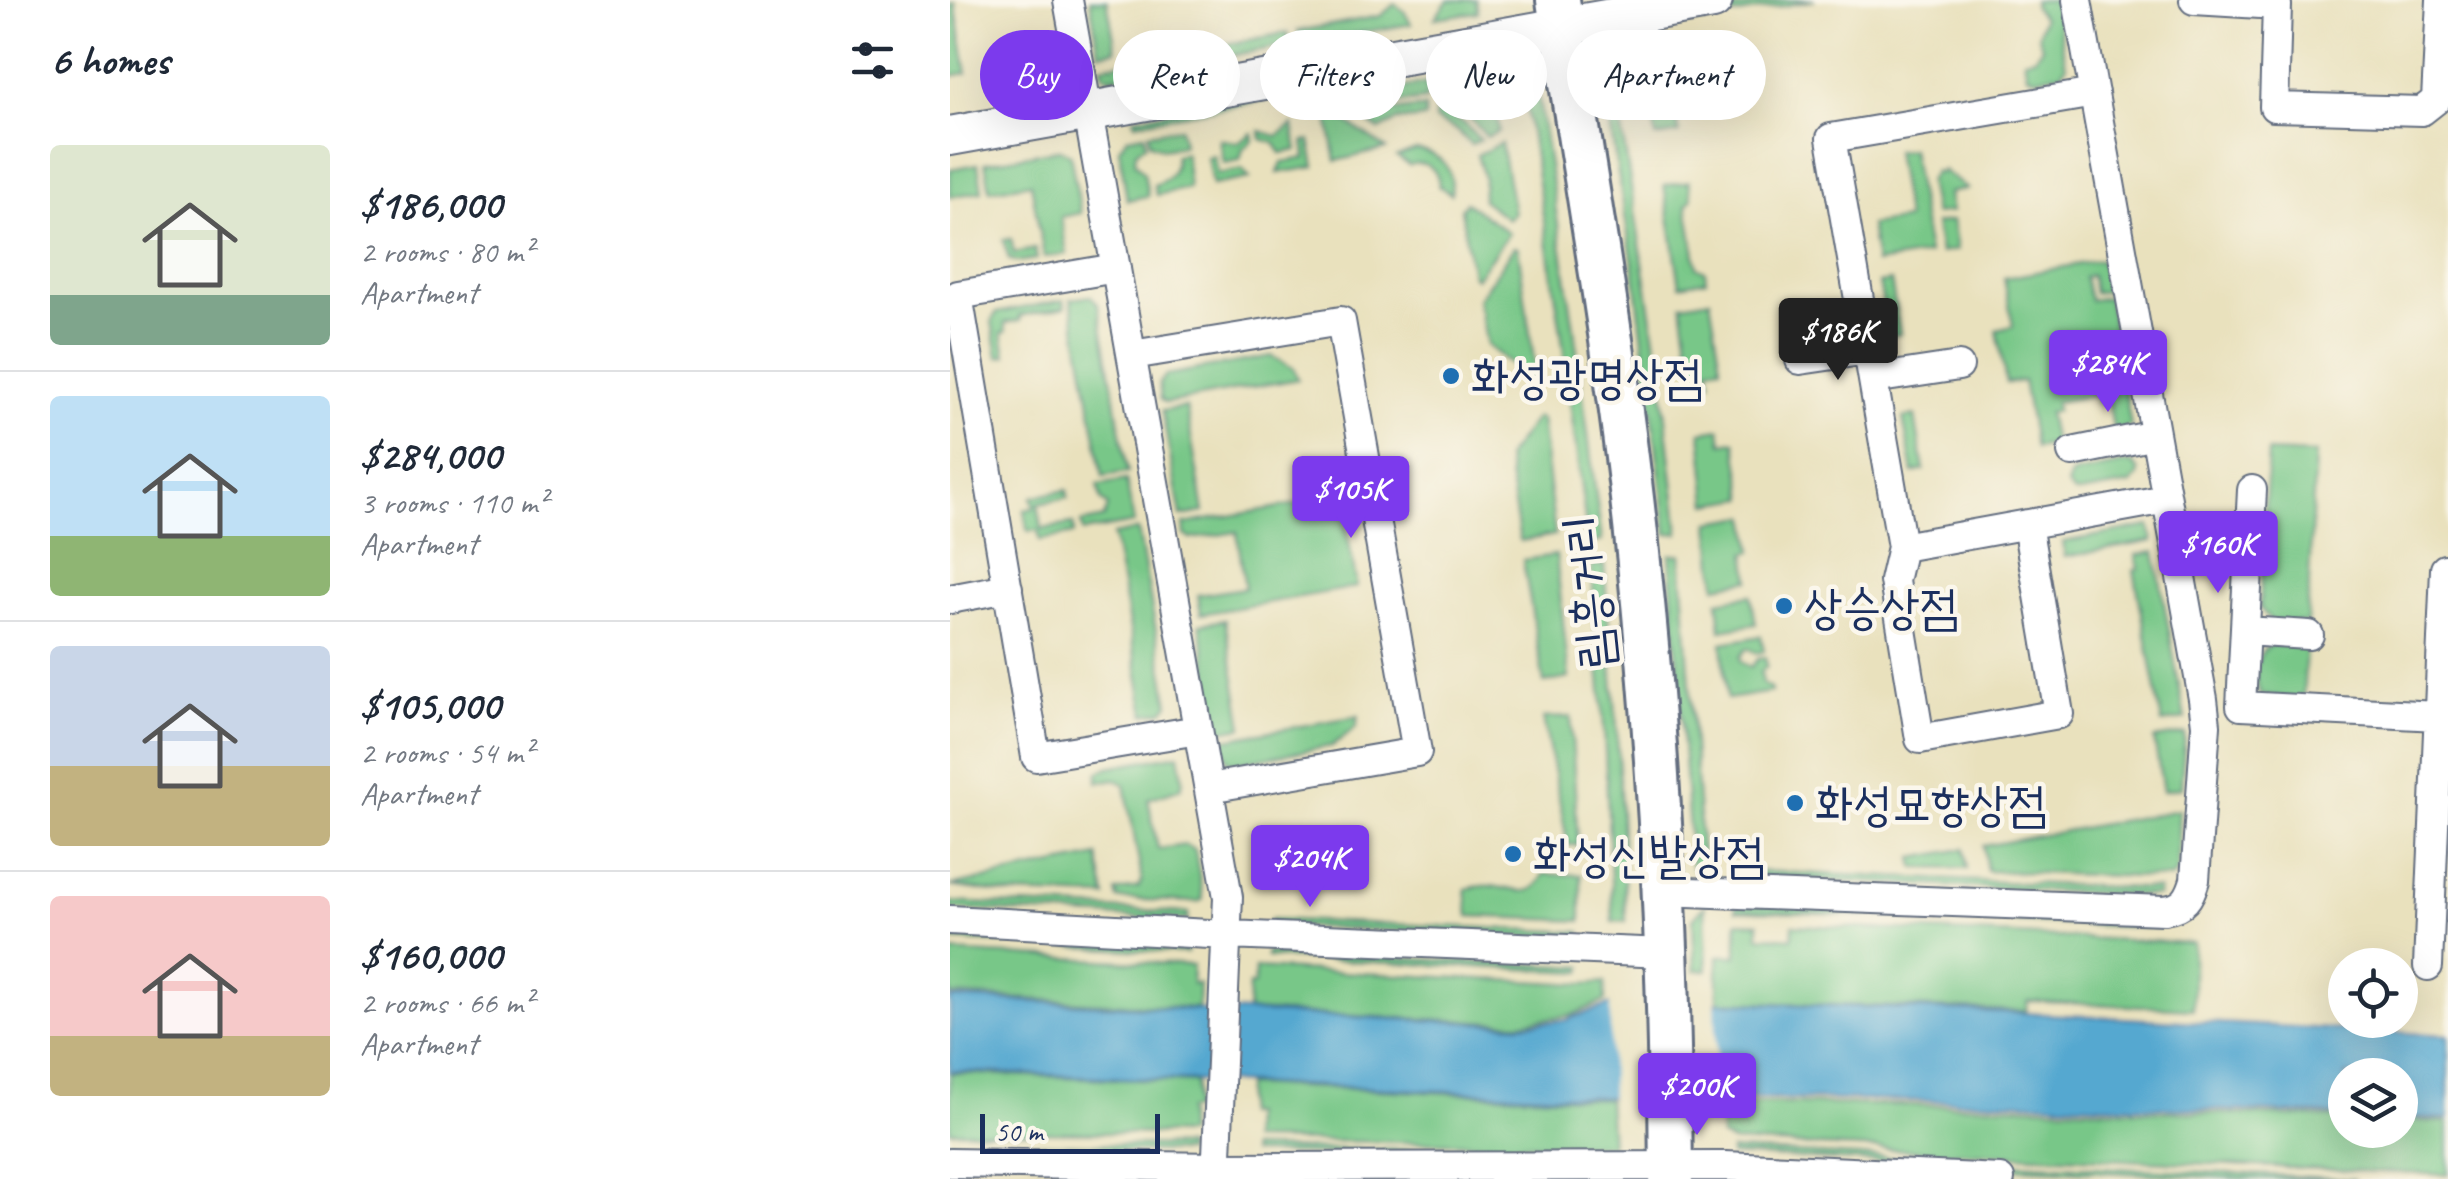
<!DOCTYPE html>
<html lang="en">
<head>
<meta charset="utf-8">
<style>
	:root { --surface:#fff; --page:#f2f2f3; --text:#1f2937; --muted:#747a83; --line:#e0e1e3; --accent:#7c3aed }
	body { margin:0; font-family:Caveat,"Poor Story",sans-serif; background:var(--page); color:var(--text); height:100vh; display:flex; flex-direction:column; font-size:38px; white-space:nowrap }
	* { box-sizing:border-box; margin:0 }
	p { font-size:32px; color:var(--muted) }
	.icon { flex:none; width:55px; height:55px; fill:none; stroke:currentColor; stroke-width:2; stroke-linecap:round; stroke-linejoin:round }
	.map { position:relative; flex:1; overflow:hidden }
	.panel { display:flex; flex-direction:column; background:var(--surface); width:950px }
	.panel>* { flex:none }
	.guide { position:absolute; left:30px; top:30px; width:950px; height:90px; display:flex; gap:20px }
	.fabs { position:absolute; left:1378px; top:948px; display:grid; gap:20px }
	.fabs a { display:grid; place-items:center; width:90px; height:90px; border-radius:50%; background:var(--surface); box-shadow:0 10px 40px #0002; font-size:50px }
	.scale { position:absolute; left:30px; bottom:25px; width:180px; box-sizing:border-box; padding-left:10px; border:5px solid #1b2f5e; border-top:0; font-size:28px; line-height:35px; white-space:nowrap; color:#1b2f5e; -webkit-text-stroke:8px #fbf7ec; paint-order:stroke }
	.price { position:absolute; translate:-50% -85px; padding:0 22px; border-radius:10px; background:var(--accent); color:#fff; font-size:32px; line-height:65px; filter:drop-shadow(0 2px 5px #0008) }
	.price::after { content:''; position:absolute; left:50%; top:60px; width:30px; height:22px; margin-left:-15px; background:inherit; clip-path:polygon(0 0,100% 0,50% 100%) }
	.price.active { background:#222; color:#fff }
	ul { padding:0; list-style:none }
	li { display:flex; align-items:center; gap:30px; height:250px; padding:0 50px }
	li+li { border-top:2px solid var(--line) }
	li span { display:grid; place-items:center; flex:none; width:280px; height:200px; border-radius:10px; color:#555 }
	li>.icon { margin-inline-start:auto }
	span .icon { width:120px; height:120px; fill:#fffc; stroke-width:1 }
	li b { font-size:42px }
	h2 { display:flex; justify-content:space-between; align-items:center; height:120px; padding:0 50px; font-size:42px }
	.pill { padding:0 35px; border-radius:45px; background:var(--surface); box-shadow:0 10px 40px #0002; font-size:35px; line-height:90px }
	.pill.active { background:var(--accent); color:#fff }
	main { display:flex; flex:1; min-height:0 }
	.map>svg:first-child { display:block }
	.green { fill:#78c788; stroke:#4a7b73; stroke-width:2.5 }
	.water { fill:#55a8d0; stroke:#386c97; stroke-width:2.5 }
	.pier { fill:#e9e1bd }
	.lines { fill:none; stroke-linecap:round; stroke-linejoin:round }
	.street-casing { stroke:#636d7f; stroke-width:32 }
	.secondary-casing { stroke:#636d7f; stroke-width:42 }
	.primary-casing { stroke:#636d7f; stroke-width:48 }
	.street { stroke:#fff; stroke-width:28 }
	.secondary { stroke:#fff; stroke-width:38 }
	.primary { stroke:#fff; stroke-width:42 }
	.poi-dot { fill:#1f6fb2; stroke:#fbf7ec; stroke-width:4 }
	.labels { text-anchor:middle; stroke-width:9; stroke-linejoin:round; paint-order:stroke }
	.poi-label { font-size:48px; fill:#1b2f5e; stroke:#fbf7ec; text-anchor:start }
	.street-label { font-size:48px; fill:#1b2f5e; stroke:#fbf7ec }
</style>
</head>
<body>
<main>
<section class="panel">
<h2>6 homes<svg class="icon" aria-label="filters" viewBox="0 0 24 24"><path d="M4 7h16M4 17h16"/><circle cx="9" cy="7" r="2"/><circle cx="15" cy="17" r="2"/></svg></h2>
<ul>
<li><span style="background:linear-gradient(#dfe7d0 75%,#7fa58c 0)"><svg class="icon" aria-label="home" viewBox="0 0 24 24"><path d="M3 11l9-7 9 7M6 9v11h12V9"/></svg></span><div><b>$186,000</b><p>2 rooms · 80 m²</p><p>Apartment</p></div></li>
<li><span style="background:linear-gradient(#bfe0f5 70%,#8fb573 0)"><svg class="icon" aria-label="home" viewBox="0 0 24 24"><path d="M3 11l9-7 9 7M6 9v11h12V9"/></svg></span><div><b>$284,000</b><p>3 rooms · 110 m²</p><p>Apartment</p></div></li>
<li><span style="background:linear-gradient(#c9d6e8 60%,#c2b280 0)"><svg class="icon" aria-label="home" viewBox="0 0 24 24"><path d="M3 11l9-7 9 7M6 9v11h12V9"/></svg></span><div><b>$105,000</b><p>2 rooms · 54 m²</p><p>Apartment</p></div></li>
<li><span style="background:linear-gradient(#f6c9c9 70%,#c2b280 0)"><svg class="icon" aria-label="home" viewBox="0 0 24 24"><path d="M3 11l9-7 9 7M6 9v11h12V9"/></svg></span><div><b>$160,000</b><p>2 rooms · 66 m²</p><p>Apartment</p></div></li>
</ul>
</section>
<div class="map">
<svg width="1498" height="1179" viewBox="0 0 1498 1179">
	<rect width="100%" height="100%" fill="#fbf7ec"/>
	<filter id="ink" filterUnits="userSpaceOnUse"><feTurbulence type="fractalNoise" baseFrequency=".01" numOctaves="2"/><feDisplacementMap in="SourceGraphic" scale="20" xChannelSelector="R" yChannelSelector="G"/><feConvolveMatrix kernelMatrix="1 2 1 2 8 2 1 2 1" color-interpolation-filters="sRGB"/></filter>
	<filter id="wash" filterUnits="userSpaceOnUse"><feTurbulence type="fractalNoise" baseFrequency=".0048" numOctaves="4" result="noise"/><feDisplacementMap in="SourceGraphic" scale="40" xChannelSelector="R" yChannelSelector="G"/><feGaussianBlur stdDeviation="2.25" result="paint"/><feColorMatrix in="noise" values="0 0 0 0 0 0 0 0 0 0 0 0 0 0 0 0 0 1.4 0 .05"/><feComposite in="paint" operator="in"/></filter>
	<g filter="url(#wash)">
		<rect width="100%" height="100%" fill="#e9e1bd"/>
		<path class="green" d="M140,0H157L166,50L149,53Z
			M498,0H526L528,12L485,18Z
			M832,0H865L689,32L688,26Z
			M1084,0H1104L1116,66L1111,73L1086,78L1077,74L1074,59L1085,57L1092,47L1088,34L1093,18L1083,6Z
			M5,3L17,73L0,76V4Z
			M445,4L454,11L461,24L351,43L348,31L430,16Z
			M337,33L339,45L244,62L242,50Z
			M657,34L712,383L729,533L717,534L685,276L649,60L650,48Z
			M715,51L729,133L706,137L693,55Z
			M231,52L234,64L159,78L153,74L151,66Z
			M536,55L537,60L185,123L184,118Z
			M568,55L585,74L624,328L652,541L638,543L611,331Z
			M538,72L549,131L537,137L519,117L487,102L488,81Z
			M477,83L476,100L442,104L413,120L389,103V99Z
			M465,108H475V118L447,121L429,130L420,124L444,111Z
			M486,110L514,123L530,140L521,145L508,131L485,120Z
			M381,111L436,149L386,161L377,112Z
			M343,125L347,150L331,153L324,143L311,139L310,131L327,136Z
			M230,128L233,145L213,149L200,143L198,133Z
			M302,133L303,141L293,149L290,160L273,163L269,139L288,143Z
			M194,134L196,144L186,152L185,162L194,173L198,196L177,200L169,148L178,137Z
			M360,140L365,167L328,173L332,162L356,158L354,141Z
			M551,143L564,213L558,219L532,200L534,178L527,155Z
			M110,149L120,154L131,213L111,217L117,254L94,257L81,183L40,190L35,163Z
			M961,149L978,254L926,263L920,225L956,219L945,151Z
			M466,150C491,153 505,169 501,194L489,186C488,168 476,160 459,165L447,157Z
			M235,153L239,188L206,195L204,185C220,180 226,171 225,155Z
			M264,156L267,174L292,169L300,178L262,185L257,157Z
			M28,164L32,191L0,197V169Z
			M992,170L1017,189L998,193L1001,212L984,214L978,181L985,171L989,174Z
			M739,181L742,199L737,205L747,267L755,271L756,280L730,285L714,186Z
			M516,202L559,233L526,278L522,275L511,209Z
			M1002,221L1007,250L990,253L985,224Z
			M61,239L64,253L85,249L87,259L67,262L59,259L53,240Z
			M564,247L568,248L586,376L580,380L537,345L528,299Z
			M1151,260L1157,291L1144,293L1141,275L1135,277L1140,300L1158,297L1181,426L1164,432L1158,402L1147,403L1145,395L1105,402L1106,411L1098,413L1104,444L1085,448L1073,381L1056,383L1047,330L1063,326L1054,278Z
			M941,281L950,334L939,336L929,283Z
			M141,296L148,304L178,472L153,476L121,299Z
			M760,299L771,366L759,368L761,382L744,385L732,304Z
			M114,300L115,307L70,316L71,320L55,323L56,332L52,333L56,356L48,357L42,322L46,313Z
			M321,356L343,368L348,379L216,403L211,400L209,383L216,375Z
			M236,407L254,512L231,516L212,411Z
			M965,416L974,470L963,473L953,418Z
			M586,417L591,420L605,535L570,541L556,458Z
			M770,429L772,443L785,441L795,498L758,504L751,432Z
			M1318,452L1365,454L1357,623L1321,621L1310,608Z
			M1176,463H1182L1189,471L1188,477L1181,484L1130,493H1124L1117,485L1121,475L1126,473Z
			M176,480L184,523L133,532L131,523L154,518L158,506L151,500L148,485Z
			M117,490L118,498L88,504L92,529L123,524L124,534L90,540L88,530L78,531L74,510L84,508L82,497Z
			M391,496L407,587L251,614L248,595L295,588L287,532L241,539L235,535L234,524Z
			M797,516L803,551L796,553L800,580L766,586L760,522Z
			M1200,526L1203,541L1115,557L1113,542Z
			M188,530L219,704L213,711L195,714L163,535Z
			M1205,552L1235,719L1212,723L1184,570L1189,569L1186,555Z
			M731,554L753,874L743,869L741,861L720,555Z
			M606,555L619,678L594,683L573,560Z
			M654,565L667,727L676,921L663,922L654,728L641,566Z
			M801,595L806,624L771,630L768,601Z
			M275,620L293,727L269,731L250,624Z
			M811,636L814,651L807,653L797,648L790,657L791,662L801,667L808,659L815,657L817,666L811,672L813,684L820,688L821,692L777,699L772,643Z
			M1321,645L1356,647L1353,700L1310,694C1304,678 1304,652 1321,645Z
			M408,716L406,727L382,746L286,763L278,761L270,740Z
			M621,717L628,845H618L593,718Z
			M1235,734L1231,788L1213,791L1204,739Z
			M229,754L233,780L231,788L198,799L208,849L235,845L245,850L253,899L248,902L168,899L166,892L189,887L192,879L175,785L165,779L148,782V773L158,767Z
			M1229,810L1227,872L1221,878L1037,871L1033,846Z
			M1014,849L1017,869L965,868L963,858Z
			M148,856L156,897L60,894L0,886Z
			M786,870L1208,889V896L786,876Z
			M594,874L631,875V921L519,916L516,889C524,887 533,885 542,886C564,889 583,901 594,874Z
			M0,902L238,913V920L0,909Z
			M786,904L1208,922V928L786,910Z
			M755,905L757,970H745L743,919Z
			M320,919L631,932V939L320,925Z
			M787,922L809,923V936L842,938L843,925L1243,943V1009L1078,1001L1076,1011L768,1001V956H787Z
			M0,933L237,946V953L0,940Z
			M0,952L243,965L242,984H249L248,1008L0,995Z
			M317,952L633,967L632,972L317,957Z
			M305,968L632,984L655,982V1001L622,1015L568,1023L298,1011L299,985H304Z
			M0,1073L245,1082L244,1109L237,1110V1134L0,1131Z
			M295,1085L658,1099L661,1145L300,1140L301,1114H294Z
			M770,1103L1072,1106L1395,1118V1130H1450V1120L1498,1122V1175L782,1142L771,1137Z
			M0,1142L236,1146V1152L0,1148Z
			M300,1148L639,1152V1157L301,1153Z
			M781,1150L1406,1179H1303L781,1155Z"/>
		<path class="water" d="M0,998L569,1025L616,1020L664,1003L772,1002L1075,1013L1498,1035V1119L1450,1117V1075H1395V1115L1071,1102L649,1097L0,1071Z"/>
		<path class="pier" d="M765,997L768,1105L661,1103L660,999Z"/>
	</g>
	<g filter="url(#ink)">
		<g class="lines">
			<g class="street-casing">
				<path id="street" d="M118,0L278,897L266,1179
					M1244,0L1327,5L1324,107L1472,111L1486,100L1491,0
					M166,268L8,295L86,757L248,730
					M182,355L391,321L467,752L259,788
					M850,360L918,350
					M923,379L1009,366
					M1122,452L1205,435
					M1302,490L1291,706L1488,716
					M1077,524L1109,714L970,739L944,581L952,547L881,138L1144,93
					M952,547L1217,499
					M0,599L58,588
					M1295,631L1359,635
					M712,891L1214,910C1234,908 1240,897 1245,880L1256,725L1253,699L1127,0
					M0,920L278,935L716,953
					M1478,966L1495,569
					M0,1163L266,1167L775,1166L1050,1179"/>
			</g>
			<g class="secondary-casing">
				<path id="secondary" d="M0,136L763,0"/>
			</g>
			<g class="primary-casing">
				<path id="primary" d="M608,0C636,184 669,368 688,553C710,761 720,970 721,1179"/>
			</g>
			<use href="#street" class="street"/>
			<use href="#secondary" class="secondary"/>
			<use href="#primary" class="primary"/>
		</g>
	</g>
	<g class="poi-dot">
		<circle cx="501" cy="376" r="10"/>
		<circle cx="834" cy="606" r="10"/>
		<circle cx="845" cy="803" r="10"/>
		<circle cx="563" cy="854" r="10"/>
	</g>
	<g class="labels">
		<g class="poi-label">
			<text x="521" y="393">화성광명상점</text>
			<text x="854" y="623">상승상점</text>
			<text x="865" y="820">화성묘향상점</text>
			<text x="583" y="871">화성신발상점</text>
		</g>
		<g class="street-label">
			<text transform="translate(637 592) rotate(-96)" y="17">림흥거리</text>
		</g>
	</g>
</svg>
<div class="fabs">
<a><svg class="icon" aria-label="locate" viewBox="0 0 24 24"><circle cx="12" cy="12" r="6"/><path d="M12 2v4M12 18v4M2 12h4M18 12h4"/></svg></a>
<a><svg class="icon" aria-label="layers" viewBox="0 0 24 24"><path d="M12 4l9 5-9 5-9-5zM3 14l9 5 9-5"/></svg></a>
</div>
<div class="scale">50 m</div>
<b class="price active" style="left:888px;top:383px">$186K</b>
<b class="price" style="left:1158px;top:415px">$284K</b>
<b class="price" style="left:401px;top:541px">$105K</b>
<b class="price" style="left:1268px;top:596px">$160K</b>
<b class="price" style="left:360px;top:910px">$204K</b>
<b class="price" style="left:747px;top:1138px">$200K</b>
<div class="guide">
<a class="pill active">Buy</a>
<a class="pill">Rent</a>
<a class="pill">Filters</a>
<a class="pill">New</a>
<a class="pill">Apartment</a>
</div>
</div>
</main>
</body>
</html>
